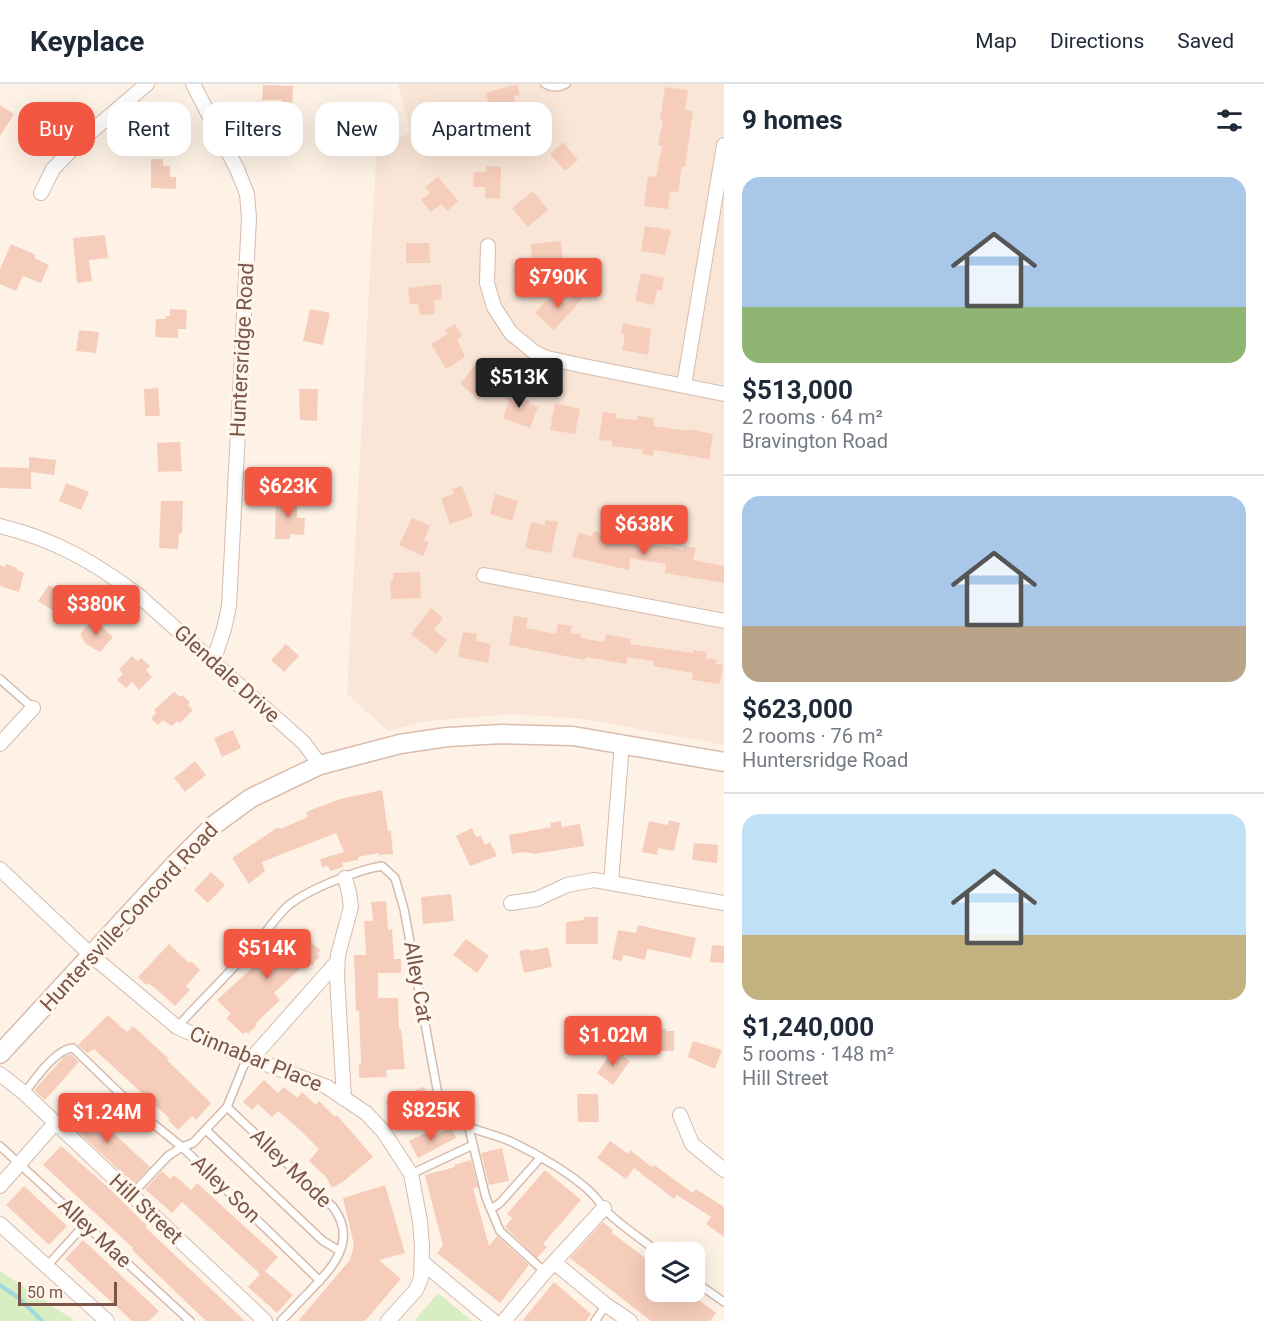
<!DOCTYPE html>
<html lang="en">
<head>
<meta charset="utf-8">
<style>
	:root { --surface:#fff; --page:#f2f2f3; --text:#1f2937; --muted:#747a83; --line:#e0e1e3; --accent:#f25841 }
	body { margin:0; font-family:Roboto,sans-serif; background:var(--page); color:var(--text); height:100vh; display:flex; flex-direction:column; font-size:22px; white-space:nowrap }
	* { box-sizing:border-box; margin:0 }
	p { font-size:20px; color:var(--muted) }
	.icon { flex:none; width:33px; height:33px; fill:none; stroke:currentColor; stroke-width:2; stroke-linecap:round; stroke-linejoin:round }
	.map { position:relative; flex:1; overflow:hidden }
	.details { display:flex; flex-direction:column; background:var(--surface); width:540px }
	.details>* { flex:none }
	.top-card { position:absolute; left:18px; top:18px; width:570px; height:54px; display:flex; gap:12px }
	.tools { position:absolute; left:645px; top:1158px; display:grid; gap:12px }
	.tools a { display:grid; place-items:center; width:60px; height:60px; border-radius:12px; background:var(--surface); box-shadow:0 6px 24px #0002; font-size:30px }
	.scale { position:absolute; left:18px; bottom:15px; width:99px; box-sizing:border-box; padding-left:6px; border:3px solid #7a5548; border-top:0; font-size:16px; line-height:21px; white-space:nowrap; color:#7a5548; -webkit-text-stroke:4px #fff7ee; paint-order:stroke }
	.price { position:absolute; translate:-50% -51px; padding:0 14px; border-radius:6px; background:var(--accent); color:#fff; font-size:20px; line-height:39px; filter:drop-shadow(0 2px 3px #0008) }
	.price::after { content:''; position:absolute; left:50%; top:36px; width:18px; height:14px; margin-left:-9px; background:inherit; clip-path:polygon(0 0,100% 0,50% 100%) }
	.price.on { background:#222; color:#fff }
	ul { padding:0; list-style:none }
	li { display:grid; align-content:center; gap:12px; height:318px; padding:0 18px }
	li+li { border-top:2px solid var(--line) }
	li span { display:grid; place-items:center; height:186px; border-radius:18px; color:#555 }
	li>.icon { margin-inline-start:auto }
	span .icon { width:108px; height:108px; fill:#fffc; stroke-width:1 }
	li b { font-size:26px }
	h2 { display:flex; justify-content:space-between; align-items:center; height:72px; padding:0 18px; font-size:26px }
	.tag { padding:0 21px; border-radius:18px; background:var(--surface); box-shadow:0 6px 24px #0002; font-size:21px; line-height:54px }
	.tag.on { background:var(--accent); color:#fff }
	header { display:flex; align-items:center; gap:36px; box-sizing:border-box; height:84px; padding:0 30px; background:var(--surface); border-bottom:2px solid var(--line) }
	header strong { font-size:28px }
	nav { display:flex; gap:33px; margin-inline-start:auto; font-size:21px }
	main { display:flex; flex:1; min-height:0 }
	.map>svg:first-child { display:block }
	.residential { fill:#f9e6d6 }
	.green { fill:#d8eec2 }
	.lines { fill:none; stroke-linecap:round; stroke-linejoin:round }
	.stream { stroke:#9dd9dd; stroke-width:4 }
	.building { fill:#f6cdbb }
	.service-casing { stroke:#d4bbad; stroke-width:10 }
	.minor-casing { stroke:#d4bbad; stroke-width:16 }
	.secondary-casing { stroke:#dabcac; stroke-width:21 }
	.service { stroke:#fff; stroke-width:7 }
	.minor { stroke:#fff; stroke-width:14 }
	.secondary { stroke:#fff; stroke-width:18 }
	.labels { text-anchor:middle; stroke-width:6; stroke-linejoin:round; paint-order:stroke }
	.street-label { font-size:21px; fill:#7a5548; stroke:#fff7ee }
</style>
</head>
<body>
<header>
<strong>Keyplace</strong>
<nav><a>Map</a><a>Directions</a><a>Saved</a></nav>
</header>
<main>
<div class="map">
<svg width="724" height="1237" viewBox="0 0 724 1237">
	<rect width="100%" height="100%" fill="#fef2e6"/>
	<path class="residential" d="M398,0H724V661L585,635L511,630L426,637L388,647L347,610L377,59L411,49Z"/>
	<path class="green" d="M0,1187L75,1237H0Z
		M438,1209L472,1237H414Z"/>
	<g class="lines">
		<path class="stream" d="M0,1201L20,1215L42,1237"/>
	</g>
	<path class="building" d="M517,0L520,11L513,12L517,24L492,31L486,9Z
		M263,1L293,2L292,24H282V16H262Z
		M665,3L688,6L685,26L693,27L685,83L682,82L678,108L670,107L668,125L644,122L648,92L656,93L662,62L658,61L663,37L660,36Z
		M0,21L14,30L0,52Z
		M149,48L153,62L136,66L132,52Z
		M563,58L578,76L565,87L550,70Z
		M151,75H163V82H170V93H176V105L151,104Z
		M486,82L501,83L500,115L485,114V103H473L474,88H486Z
		M438,93L458,117L447,127L441,120L431,128L421,116L430,109L425,103Z
		M533,107L548,126L528,143L512,124Z
		M645,142L671,146L665,171L641,167Z
		M105,151L108,174L89,176L92,197L77,199L73,154Z
		M561,157L563,179L532,181L531,160Z
		M406,159H429L430,179H406Z
		M11,160L36,171L34,174L49,181L41,199L23,192L16,207L0,200V185Z
		M641,189L664,194L662,206H657L654,221L635,217Z
		M441,200L442,215L434,216L435,230L420,231L418,220H410L408,204Z
		M579,206L585,212L554,246L535,229L553,209L565,220Z
		M170,225L187,226L186,245H178V254L155,253L156,235H165L166,232H170Z
		M310,225L330,229L323,261L303,257Z
		M623,239L651,245L648,271L622,266L625,251L621,250Z
		M455,240L462,252L457,255L465,273L446,285L431,260L447,250L445,246Z
		M79,246L99,248L96,269L76,267Z
		M477,279L495,297L479,316L460,300Z
		M510,303L523,308L521,314L530,317L529,320L538,323L530,344L503,334L509,317L505,315Z
		M158,304L160,332H145L144,305Z
		M299,305H318L317,337L300,336Z
		M555,319L580,325L575,350L550,346Z
		M603,328L617,330L616,334L637,336L638,332L654,334L653,342L688,347L689,345L713,350L709,375L654,366L653,372L642,370L643,366L612,362V357L599,356Z
		M180,358L182,387L158,388L157,359Z
		M29,373L56,376L54,391L31,388V405L0,404V383L29,384Z
		M66,399L89,408L81,426L59,417Z
		M462,402L473,432L450,440L441,414L454,410L452,405Z
		M495,410L518,417L512,437L490,430Z
		M276,411L297,412V434H305L304,451L290,450V455H275Z
		M161,417H183L182,449H179L178,465L159,464Z
		M412,434L430,442L424,456L429,458L423,472L399,461Z
		M545,436L558,438L551,469L525,464L531,438L545,441Z
		M594,447L604,451L683,466L684,462L696,464L693,476L724,482V499L665,489L666,480L630,474L629,486L572,473L578,449L592,452Z
		M6,480L17,484V486L24,489L19,508L0,502V481L5,483Z
		M420,488L421,514L391,515L390,497H393V489Z
		M49,501L71,515L61,532L38,517Z
		M431,524L443,534L434,546L447,556L436,570L411,550Z
		M514,532L528,534L526,544L556,550L558,540L572,542L570,549L581,550L580,554L604,558L606,550L631,555L630,560L693,569V566L707,568L706,574L717,576L716,580L723,581L720,600L692,596L693,589L653,582V577L628,573L626,580L586,573L585,576L509,561Z
		M93,535L113,553L100,568L86,560L80,550Z
		M463,548L477,550L476,557L491,560L488,579L458,573Z
		M286,560L299,572L284,588L271,576Z
		M132,572L138,577L141,574L150,582L146,586L152,593L139,606L132,598L126,604L117,596L123,590L119,585Z
		M174,608L180,613L182,611L190,618L188,621L193,626L180,639L177,637L172,642L163,636L158,641L151,634L156,629L154,626Z
		M233,646L241,664L222,673L214,654Z
		M195,677L206,691L185,708L174,694Z
		M382,706L388,747H391L393,770L379,771V769L358,773V776L342,779L343,783L330,787L328,782L322,783L320,775L344,768L336,749L262,778L265,787L249,800L232,774L278,743L280,745L308,733L306,728L340,715Z
		M669,736L680,739L674,767L658,764L657,771L642,768L649,737L668,741Z
		M561,737L562,743L580,740L584,762L534,770L524,768L512,770L509,751L551,743L550,739Z
		M472,744L476,753L481,752L485,761L490,758L497,772L470,782L456,752Z
		M694,759L718,761L717,779L692,776Z
		M211,788L225,801L208,819L194,806Z
		M451,810L454,837L423,840L421,813Z
		M386,817L388,846L392,845L394,875H401V889H378V914H398L399,945H401L405,985L386,986L387,993L359,994V980H361L359,927H356L354,871H366L364,837H373L371,818Z
		M584,833H598V860H566V838L584,836Z
		M638,841L696,854L691,874L647,865L645,876L623,871L622,877L612,875L618,846L636,849Z
		M285,844L298,856L303,851L320,866L317,870L320,872L312,881L309,878L305,880L274,909L280,916L255,940L257,941L248,950L246,948L243,950L226,934L231,930L217,916L264,873L260,869Z
		M466,855L489,872L477,889L453,871Z
		M169,860L189,879L191,877L200,886L186,902L190,906L175,922L155,904L148,899L146,901L138,893Z
		M712,861L724,862V879L710,878Z
		M548,863L552,883L524,889L519,867L529,865L530,867Z
		M108,931L127,948L133,942L169,975L167,976L211,1019L196,1036L192,1032L178,1046L168,1036L170,1035L94,965L87,969L78,961Z
		M631,940H647V945H666V947H674V967H645V956H631Z
		M693,957L722,966L715,985L688,973Z
		M614,965L630,977L613,1001L597,989Z
		M71,970L79,978L45,1016L34,1006L64,973Z
		M264,996L278,1009L284,1003L297,1014L302,1008L316,1021L319,1017L335,1033L337,1031L373,1073L344,1097L332,1104L326,1093L309,1077L319,1065L300,1046L278,1027L272,1033L258,1020L252,1026L243,1018Z
		M424,1003L429,1015L412,1022L413,1026L393,1033L386,1017Z
		M577,1010H598L599,1038H578Z
		M75,1019L93,1036L96,1033L150,1083L134,1100L62,1033Z
		M451,1043L456,1054L418,1074L409,1057L430,1047L433,1052Z
		M610,1057L628,1070L630,1066L652,1083L654,1081L693,1109L696,1105L724,1123V1153L706,1140L711,1133L677,1111L674,1115L634,1084L626,1095L597,1074Z
		M61,1062L112,1107L147,1142L145,1143L245,1237H206L181,1213L132,1166L133,1164L43,1081Z
		M502,1064L509,1097L489,1101L481,1069Z
		M471,1076L478,1103L473,1104L489,1162L497,1152L529,1181L500,1219L437,1169L443,1162L425,1091L455,1083L454,1081Z
		M545,1086L581,1116L543,1160L547,1163L537,1174L505,1143L512,1134L507,1130Z
		M162,1087L170,1095L174,1091L191,1106L197,1099L278,1173L265,1187L293,1211L277,1229L248,1203L260,1190L182,1118L172,1129L145,1105Z
		M385,1101L405,1169L379,1176L401,1195L365,1237H298L350,1176L354,1161L343,1114Z
		M24,1102L67,1142L49,1161L6,1121Z
		M603,1138L613,1146L611,1148L656,1182V1208H688L716,1229L710,1237H651L570,1174Z
		M83,1156L159,1227L149,1237H132L65,1175Z
		M554,1198L591,1230L586,1237H522Z"/>
	<g class="lines">
		<g class="service-casing">
			<path id="service" d="M545,0C552,4 559,4 566,0
				M0,595L33,624
				M177,943C203,915 230,888 256,859C268,847 276,832 289,821C309,805 357,786 382,782L395,794L404,825L439,1016C452,1046 486,1046 512,1058C537,1070 578,1093 596,1114C599,1117 601,1121 604,1125C620,1141 640,1154 658,1168
				M24,1009C35,996 55,965 73,964L141,1030L182,1063L320,1197
				M227,1023L333,1123C359,1158 331,1185 307,1210C298,1219 290,1228 281,1237
				M469,1044L486,1114L500,1147L545,1188
				M206,1046L323,1157L340,1167
				M0,1062L190,1237
				M411,1090L473,1061
				M131,1111L168,1072L182,1063L193,1059L227,1023L244,981L252,974
				M491,1125L500,1119L541,1073
				M47,1182L85,1140
				M694,1197L724,1218
				M595,1237L606,1221"/>
		</g>
		<g class="minor-casing">
			<path id="minor" d="M193,0L237,85L247,110L249,134L229,522L224,545L213,578
				M41,109L53,85L78,59L147,0
				M488,162L487,199L494,223L511,249L534,268L547,274L584,282L724,310
				M684,301L724,61
				M0,442C54,455 94,478 138,511L304,659L320,681
				M484,491L724,537
				M0,660L33,624
				M0,785L91,871L177,943L233,968L327,1003L366,1029L383,1047L411,1090L420,1137L422,1162L421,1194L416,1206L388,1237
				M611,799L622,659
				M511,819L537,815L567,801L594,796L724,819
				M252,974L337,878
				M0,990L24,1009L265,1237
				M344,1015L337,892L338,871L351,823L349,809L345,794
				M680,1031L692,1060L724,1086
				M0,1102L55,1039
				M0,1140L107,1237
				M422,1178L493,1237
				M555,1179L606,1221L630,1237
				M504,1237L545,1188L604,1124"/>
		</g>
		<g class="secondary-casing">
			<path id="secondary" d="M0,970L175,780L214,741L251,714L320,681L400,660L447,653L503,650L573,652L724,678"/>
		</g>
		<use href="#service" class="service"/>
		<use href="#minor" class="minor"/>
		<use href="#secondary" class="secondary"/>
	</g>
	<g class="labels">
		<g class="street-label">
			<text transform="translate(242 266) rotate(-87)" y="7">Huntersridge Road</text>
			<text transform="translate(227 590) rotate(42)" y="7">Glendale Drive</text>
			<text transform="translate(129 833) rotate(-47)" y="7">Huntersville-Concord Road</text>
			<text transform="translate(418 898) rotate(80)" y="7">Alley Cat</text>
			<text transform="translate(256 975) rotate(22)" y="7">Cinnabar Place</text>
			<text transform="translate(291 1084) rotate(44)" y="7">Alley Mode</text>
			<text transform="translate(226 1105) rotate(44)" y="7">Alley Son</text>
			<text transform="translate(146 1125) rotate(43)" y="7">Hill Street</text>
			<text transform="translate(95 1149) rotate(43)" y="7">Alley Mae</text>
		</g>
	</g>
</svg>
<div class="tools">
<a><svg class="icon" aria-label="layers" viewBox="0 0 24 24"><path d="M12 4l9 5-9 5-9-5zM3 14l9 5 9-5"/></svg></a>
</div>
<div class="scale">50 m</div>
<b class="price" style="left:558px;top:225px">$790K</b>
<b class="price on" style="left:519px;top:325px">$513K</b>
<b class="price" style="left:288px;top:434px">$623K</b>
<b class="price" style="left:644px;top:472px">$638K</b>
<b class="price" style="left:96px;top:552px">$380K</b>
<b class="price" style="left:267px;top:896px">$514K</b>
<b class="price" style="left:613px;top:983px">$1.02M</b>
<b class="price" style="left:431px;top:1058px">$825K</b>
<b class="price" style="left:107px;top:1060px">$1.24M</b>
<div class="top-card">
<a class="tag on">Buy</a>
<a class="tag">Rent</a>
<a class="tag">Filters</a>
<a class="tag">New</a>
<a class="tag">Apartment</a>
</div>
</div>
<section class="details">
<h2>9 homes<svg class="icon" aria-label="filters" viewBox="0 0 24 24"><path d="M4 7h16M4 17h16"/><circle cx="9" cy="7" r="2"/><circle cx="15" cy="17" r="2"/></svg></h2>
<ul>
<li><span style="background:linear-gradient(#a9c7e8 70%,#8fb573 0)"><svg class="icon" aria-label="home" viewBox="0 0 24 24"><path d="M3 11l9-7 9 7M6 9v11h12V9"/></svg></span><div><b>$513,000</b><p>2 rooms · 64 m²</p><p>Bravington Road</p></div></li>
<li><span style="background:linear-gradient(#a9c7e8 70%,#b9a48a 0)"><svg class="icon" aria-label="home" viewBox="0 0 24 24"><path d="M3 11l9-7 9 7M6 9v11h12V9"/></svg></span><div><b>$623,000</b><p>2 rooms · 76 m²</p><p>Huntersridge Road</p></div></li>
<li><span style="background:linear-gradient(#bfe0f5 65%,#c2b280 0)"><svg class="icon" aria-label="home" viewBox="0 0 24 24"><path d="M3 11l9-7 9 7M6 9v11h12V9"/></svg></span><div><b>$1,240,000</b><p>5 rooms · 148 m²</p><p>Hill Street</p></div></li>
</ul>
</section>
</main>
</body>
</html>
